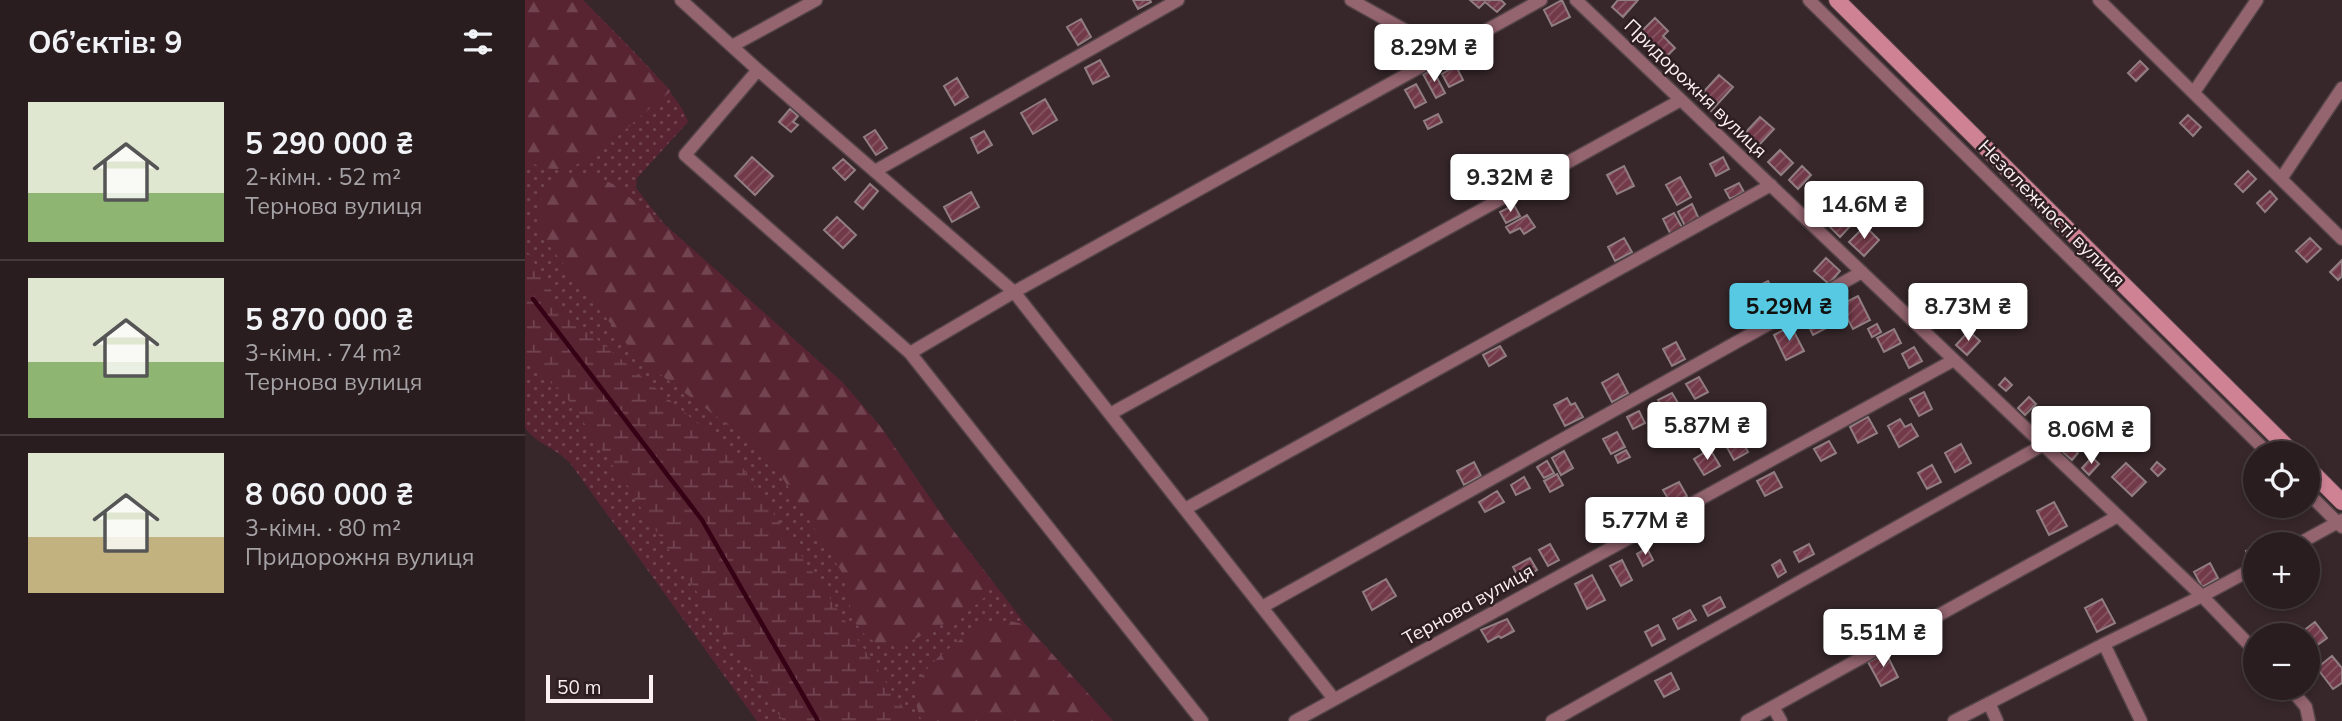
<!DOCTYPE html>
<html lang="uk">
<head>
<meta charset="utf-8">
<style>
	:root { --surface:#291d20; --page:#352a2d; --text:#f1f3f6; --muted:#a5a2a5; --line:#453b3e; --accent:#57c9e2 }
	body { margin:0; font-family:Mulish,sans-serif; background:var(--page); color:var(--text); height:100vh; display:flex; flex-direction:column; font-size:26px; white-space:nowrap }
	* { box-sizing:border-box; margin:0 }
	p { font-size:23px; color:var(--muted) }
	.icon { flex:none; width:38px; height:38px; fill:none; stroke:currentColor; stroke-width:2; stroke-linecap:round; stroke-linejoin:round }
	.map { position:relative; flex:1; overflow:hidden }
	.panel { display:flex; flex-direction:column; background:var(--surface); width:525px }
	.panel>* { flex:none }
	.buttons { position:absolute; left:1718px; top:441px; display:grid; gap:14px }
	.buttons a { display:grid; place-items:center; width:77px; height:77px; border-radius:50%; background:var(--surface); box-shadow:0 4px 10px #0003,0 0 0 2px var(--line); font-size:35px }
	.scale { position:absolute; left:21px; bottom:18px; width:107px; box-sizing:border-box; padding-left:7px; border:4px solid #fbeff2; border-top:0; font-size:19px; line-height:24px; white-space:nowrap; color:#fbeff2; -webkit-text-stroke:5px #2d1e21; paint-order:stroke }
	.price { position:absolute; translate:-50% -60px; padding:0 16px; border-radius:7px; background:#fff; color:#222; font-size:23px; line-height:46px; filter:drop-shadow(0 2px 4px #0008) }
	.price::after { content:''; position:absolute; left:50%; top:42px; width:21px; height:16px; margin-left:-10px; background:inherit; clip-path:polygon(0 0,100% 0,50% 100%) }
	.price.selected { background:var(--accent); color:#111 }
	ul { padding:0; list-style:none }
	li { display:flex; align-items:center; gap:21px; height:175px; padding:0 28px }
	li+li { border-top:2px solid var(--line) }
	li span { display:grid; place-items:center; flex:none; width:196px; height:140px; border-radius:0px; color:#555 }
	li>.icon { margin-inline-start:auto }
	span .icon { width:84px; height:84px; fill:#fffc; stroke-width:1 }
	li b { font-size:30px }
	h2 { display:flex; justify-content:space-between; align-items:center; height:84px; padding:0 28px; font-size:30px }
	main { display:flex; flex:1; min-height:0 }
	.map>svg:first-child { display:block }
	.green { fill:url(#green-dots) }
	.forest { fill:url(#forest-firs) }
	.wetland { fill:url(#wetland-marsh) }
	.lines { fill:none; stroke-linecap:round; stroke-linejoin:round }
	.stream { stroke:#350215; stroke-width:4.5 }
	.building { fill:url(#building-hatch); stroke:#917e82; stroke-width:2 }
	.minor-casing { stroke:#524347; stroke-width:15 }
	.secondary-casing { stroke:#524347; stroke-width:18 }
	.minor { stroke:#94646f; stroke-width:12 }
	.secondary { stroke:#cf8294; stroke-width:16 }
	.labels { text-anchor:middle; stroke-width:5; stroke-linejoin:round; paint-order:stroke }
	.street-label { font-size:19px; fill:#fbeff2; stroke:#2d1e21 }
</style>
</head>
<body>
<main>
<section class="panel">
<h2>Об’єктів: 9<svg class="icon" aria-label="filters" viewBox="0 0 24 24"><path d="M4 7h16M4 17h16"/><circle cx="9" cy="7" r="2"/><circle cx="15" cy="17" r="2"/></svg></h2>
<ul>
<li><span style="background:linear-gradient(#dfe7d0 65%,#8fb573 0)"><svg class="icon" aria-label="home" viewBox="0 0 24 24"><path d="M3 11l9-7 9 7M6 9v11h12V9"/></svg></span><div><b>5 290 000 ₴</b><p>2-кімн. · 52 m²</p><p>Тернова вулиця</p></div></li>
<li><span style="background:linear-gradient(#dfe7d0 60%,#8fb573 0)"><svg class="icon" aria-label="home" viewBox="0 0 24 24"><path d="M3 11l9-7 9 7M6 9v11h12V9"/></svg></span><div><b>5 870 000 ₴</b><p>3-кімн. · 74 m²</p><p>Тернова вулиця</p></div></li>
<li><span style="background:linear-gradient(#dfe7d0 60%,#c2b280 0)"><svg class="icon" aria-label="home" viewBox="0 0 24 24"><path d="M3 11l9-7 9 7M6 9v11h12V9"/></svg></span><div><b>8 060 000 ₴</b><p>3-кімн. · 80 m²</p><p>Придорожня вулиця</p></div></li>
</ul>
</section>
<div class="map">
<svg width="1817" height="721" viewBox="0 0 1817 721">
	<defs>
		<pattern id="green-dots" width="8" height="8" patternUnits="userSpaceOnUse" patternTransform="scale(1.75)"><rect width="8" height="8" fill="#582432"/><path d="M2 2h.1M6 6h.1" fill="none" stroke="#714450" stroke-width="1.8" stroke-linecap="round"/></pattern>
		<pattern id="forest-firs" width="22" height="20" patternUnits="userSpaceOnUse" patternTransform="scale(1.75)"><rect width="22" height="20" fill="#582432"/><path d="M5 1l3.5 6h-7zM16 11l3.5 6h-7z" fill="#714450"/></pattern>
		<pattern id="wetland-marsh" width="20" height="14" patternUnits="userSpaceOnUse" patternTransform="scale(1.75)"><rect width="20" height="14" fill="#582432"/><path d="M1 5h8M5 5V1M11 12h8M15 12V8" fill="none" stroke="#714450"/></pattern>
		<pattern id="building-hatch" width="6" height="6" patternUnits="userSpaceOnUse" patternTransform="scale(1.75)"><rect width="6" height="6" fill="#723948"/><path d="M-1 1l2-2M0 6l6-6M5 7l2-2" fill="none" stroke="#875663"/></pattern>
	</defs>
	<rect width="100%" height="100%" fill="#37272b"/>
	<path class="green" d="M0,0H58C79,22 159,97 163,122L112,178L111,188L139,224L317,382L355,426L421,521L501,625L588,721H232L45,463C31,448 12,444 0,428Z"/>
	<path class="forest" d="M0,0H58L146,91C130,104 115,117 100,130C71,155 39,185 0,159Z
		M56,172L86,183L139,224L317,382L355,426L421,521L469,584L460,597L444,611L384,642L369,646L354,645L340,635L328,620L318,574L250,466L232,447L112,357L25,247L15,226L14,203L27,180Z
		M485,621L501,625L588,721H397C378,683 406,662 435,640C442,635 449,627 457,625C466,622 476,621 485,621Z"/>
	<path class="wetland" d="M0,247L36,309L208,453L387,721H258L45,402L0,357Z"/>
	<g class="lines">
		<path class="stream" d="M8,299L177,520L293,721"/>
	</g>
	<path class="building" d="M608,0H625L626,2L613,9Z
		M945,0H976L980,4L972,12L960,2L954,8Z
		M1037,0L1045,17L1027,26L1019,10Z
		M1093,0H1113L1098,17L1087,7Z
		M1130,18L1143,31L1138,36L1150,48L1140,58L1128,47L1124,51L1110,38Z
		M556,19L566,37L553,45L542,27Z
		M575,60L584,76L568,84L560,68Z
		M1615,61L1623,69L1611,81L1603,73Z
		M931,66L938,80L924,87L917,74Z
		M908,70L920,93L911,98L898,74Z
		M1194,75L1208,87L1186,111L1172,99Z
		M432,78L443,97L430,105L419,86Z
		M891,84L901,102L890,108L880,90Z
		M520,99L532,120L508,134L496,113Z
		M265,109L273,116L268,122L273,125L266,132L254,122Z
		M913,114L917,122L903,129L899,121Z
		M1663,115L1676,127L1668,136L1655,123Z
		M1235,117L1249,129L1233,146L1220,133Z
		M350,130L362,148L351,155L339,137Z
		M459,131L467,145L453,153L446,138Z
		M1255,150L1268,163L1256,175L1243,162Z
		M227,157L248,176L230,195L210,176Z
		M1198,157L1204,169L1191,176L1185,164Z
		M318,159L330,170L320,180L308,168Z
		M977,166L979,170L984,168L991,180L973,189L964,173Z
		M1099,166L1109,186L1092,194L1082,175Z
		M1277,166L1286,175L1273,189L1264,180Z
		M1723,171L1731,179L1718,192L1710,184Z
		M1155,177L1166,197L1152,205L1141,185Z
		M1214,183L1219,192L1205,199L1200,190Z
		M345,184L353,191L338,209L330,202Z
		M1745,191L1752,199L1740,212L1732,203Z
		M446,192L454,207L427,222L419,207Z
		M1167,204L1175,221L1161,228L1153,212Z
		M989,205L995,216L981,223L975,212Z
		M1316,211L1328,223L1315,237L1303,225Z
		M1149,213L1158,229L1146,235L1138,219Z
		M1002,215L1010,227L999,234L995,228L985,233L981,227Z
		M312,217L331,235L318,248L299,230Z
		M1340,226L1354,240L1339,256L1324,242Z
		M1099,238L1107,252L1090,261L1083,247Z
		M1785,238L1796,249L1782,262L1771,251Z
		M1301,258L1315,271L1304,284L1289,271Z
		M1817,260V276L1813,280L1805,272Z
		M1243,281L1252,300L1236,308L1227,289Z
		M1333,296L1345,320L1328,329L1315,305Z
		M1295,312L1303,327L1288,335L1280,319Z
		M1352,324L1356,332L1347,337L1343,329Z
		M1266,326L1279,351L1261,360L1249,335Z
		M1369,329L1376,343L1359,352L1352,338Z
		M1444,331L1455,341L1442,355L1431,345Z
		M1151,342L1160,359L1147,366L1138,349Z
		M975,346L981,356L964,366L958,355Z
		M1389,347L1397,361L1384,368L1377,354Z
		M1093,374L1103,393L1087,402L1077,383Z
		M1174,377L1183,392L1170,399L1161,384Z
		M1480,378L1487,385L1481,391L1474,385Z
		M1399,392L1407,409L1394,416L1385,399Z
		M1147,393L1156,408L1142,416L1133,400Z
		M1504,397L1511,404L1500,415L1493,408Z
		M1042,398L1046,405L1050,403L1058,417L1040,426L1029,405Z
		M1114,411L1120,423L1108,429L1102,417Z
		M1343,417L1352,433L1333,443L1325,427Z
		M1375,419L1380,427L1386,424L1393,436L1374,447L1363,426Z
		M1092,432L1100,447L1086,454L1078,439Z
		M1215,436L1223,452L1209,460L1200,444Z
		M1304,441L1311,453L1296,461L1289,449Z
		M1539,441L1553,453L1547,460L1533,448Z
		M1436,444L1446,463L1430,472L1420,453Z
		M1185,449L1195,466L1179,475L1169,459Z
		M1101,450L1105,457L1093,463L1090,456Z
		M1039,451L1048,468L1036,475L1027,458Z
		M1567,457L1574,464L1564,475L1557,468Z
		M1022,461L1029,473L1019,478L1012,467Z
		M949,462L956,476L939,485L932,471Z
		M1632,462L1640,469L1633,476L1626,469Z
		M1601,463L1621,482L1607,496L1587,477Z
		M1407,465L1416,482L1402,489L1393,473Z
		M1249,472L1257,487L1240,496L1232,481Z
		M1032,474L1038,485L1025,492L1019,481Z
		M999,477L1005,488L991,495L986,485Z
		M1154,482L1162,496L1146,504L1138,490Z
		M972,491L979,502L960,512L954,502Z
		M1529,502L1542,526L1524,535L1512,511Z
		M1105,509L1113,523L1100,530L1092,516Z
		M1025,544L1034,560L1023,566L1014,550Z
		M1284,544L1289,554L1274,562L1269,552Z
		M1730,547L1731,560L1726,562L1721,551Z
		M1122,548L1128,560L1118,566L1112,554Z
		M1005,558L1012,570L995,580L988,567Z
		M1097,560L1107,580L1096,586L1085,566Z
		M1255,560L1261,572L1253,577L1247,565Z
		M1685,563L1693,578L1677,587L1669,572Z
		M1067,575L1080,600L1062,609L1050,584Z
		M861,579L871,596L847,610L838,592Z
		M1195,597L1200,607L1183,616L1178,606Z
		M1577,599L1590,623L1572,632L1560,608Z
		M1165,610L1171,620L1153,629L1148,619Z
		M982,619L989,631L976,638L974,636L963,642L956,630Z
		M1790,622L1802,638L1783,652V635H1773Z
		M1133,625L1140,639L1127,646L1120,632Z
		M1361,653L1373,677L1356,686L1343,662Z
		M1807,656L1817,668V683L1808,689L1792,668Z
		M1146,673L1154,689L1139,697L1130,681Z"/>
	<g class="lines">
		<g class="minor-casing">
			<path id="minor" d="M156,0L233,70L489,292L809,699
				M826,0L921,53
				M1051,0L1677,596L1731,567
				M1284,0L1743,453
				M1574,0L1817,239
				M207,46L291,0
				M233,70L160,155L385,353L677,721
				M1669,92L1732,0
				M350,171L653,0
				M1756,179L1817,88
				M385,353L489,292L1016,0
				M585,414L1156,100
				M1783,493L1817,527
				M660,509L1246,185
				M1773,544L1817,520
				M737,607L1337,272
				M1579,644L1616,721
				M1765,688L1781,707L1784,721
				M1464,703L1472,721
				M1248,707L1256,721
				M770,721L1429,360
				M1027,721L1518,445
				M1222,721L1593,516
				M1429,721L1579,644L1677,596L1731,652"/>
		</g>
		<g class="secondary-casing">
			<path id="secondary" d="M1312,0L1768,453
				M1783,468L1817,502"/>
		</g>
		<use href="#minor" class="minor"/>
		<use href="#secondary" class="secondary"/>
	</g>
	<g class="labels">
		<g class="street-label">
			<text transform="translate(1171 88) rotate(44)" y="7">Придорожня вулиця</text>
			<text transform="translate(1527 213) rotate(45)" y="7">Незалежності вулиця</text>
			<text transform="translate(943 604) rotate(-29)" y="7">Тернова вулиця</text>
		</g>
	</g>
</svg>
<div class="buttons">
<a><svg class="icon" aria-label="locate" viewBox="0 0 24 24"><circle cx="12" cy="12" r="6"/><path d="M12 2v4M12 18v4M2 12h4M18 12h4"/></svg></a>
<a>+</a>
<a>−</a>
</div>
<div class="scale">50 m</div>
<b class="price" style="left:909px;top:84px">8.29M ₴</b>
<b class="price" style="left:985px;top:214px">9.32M ₴</b>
<b class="price" style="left:1339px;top:241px">14.6M ₴</b>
<b class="price selected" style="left:1264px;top:343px">5.29M ₴</b>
<b class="price" style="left:1443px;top:343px">8.73M ₴</b>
<b class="price" style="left:1182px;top:462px">5.87M ₴</b>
<b class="price" style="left:1566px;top:466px">8.06M ₴</b>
<b class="price" style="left:1120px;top:557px">5.77M ₴</b>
<b class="price" style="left:1358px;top:669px">5.51M ₴</b>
</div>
</main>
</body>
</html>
